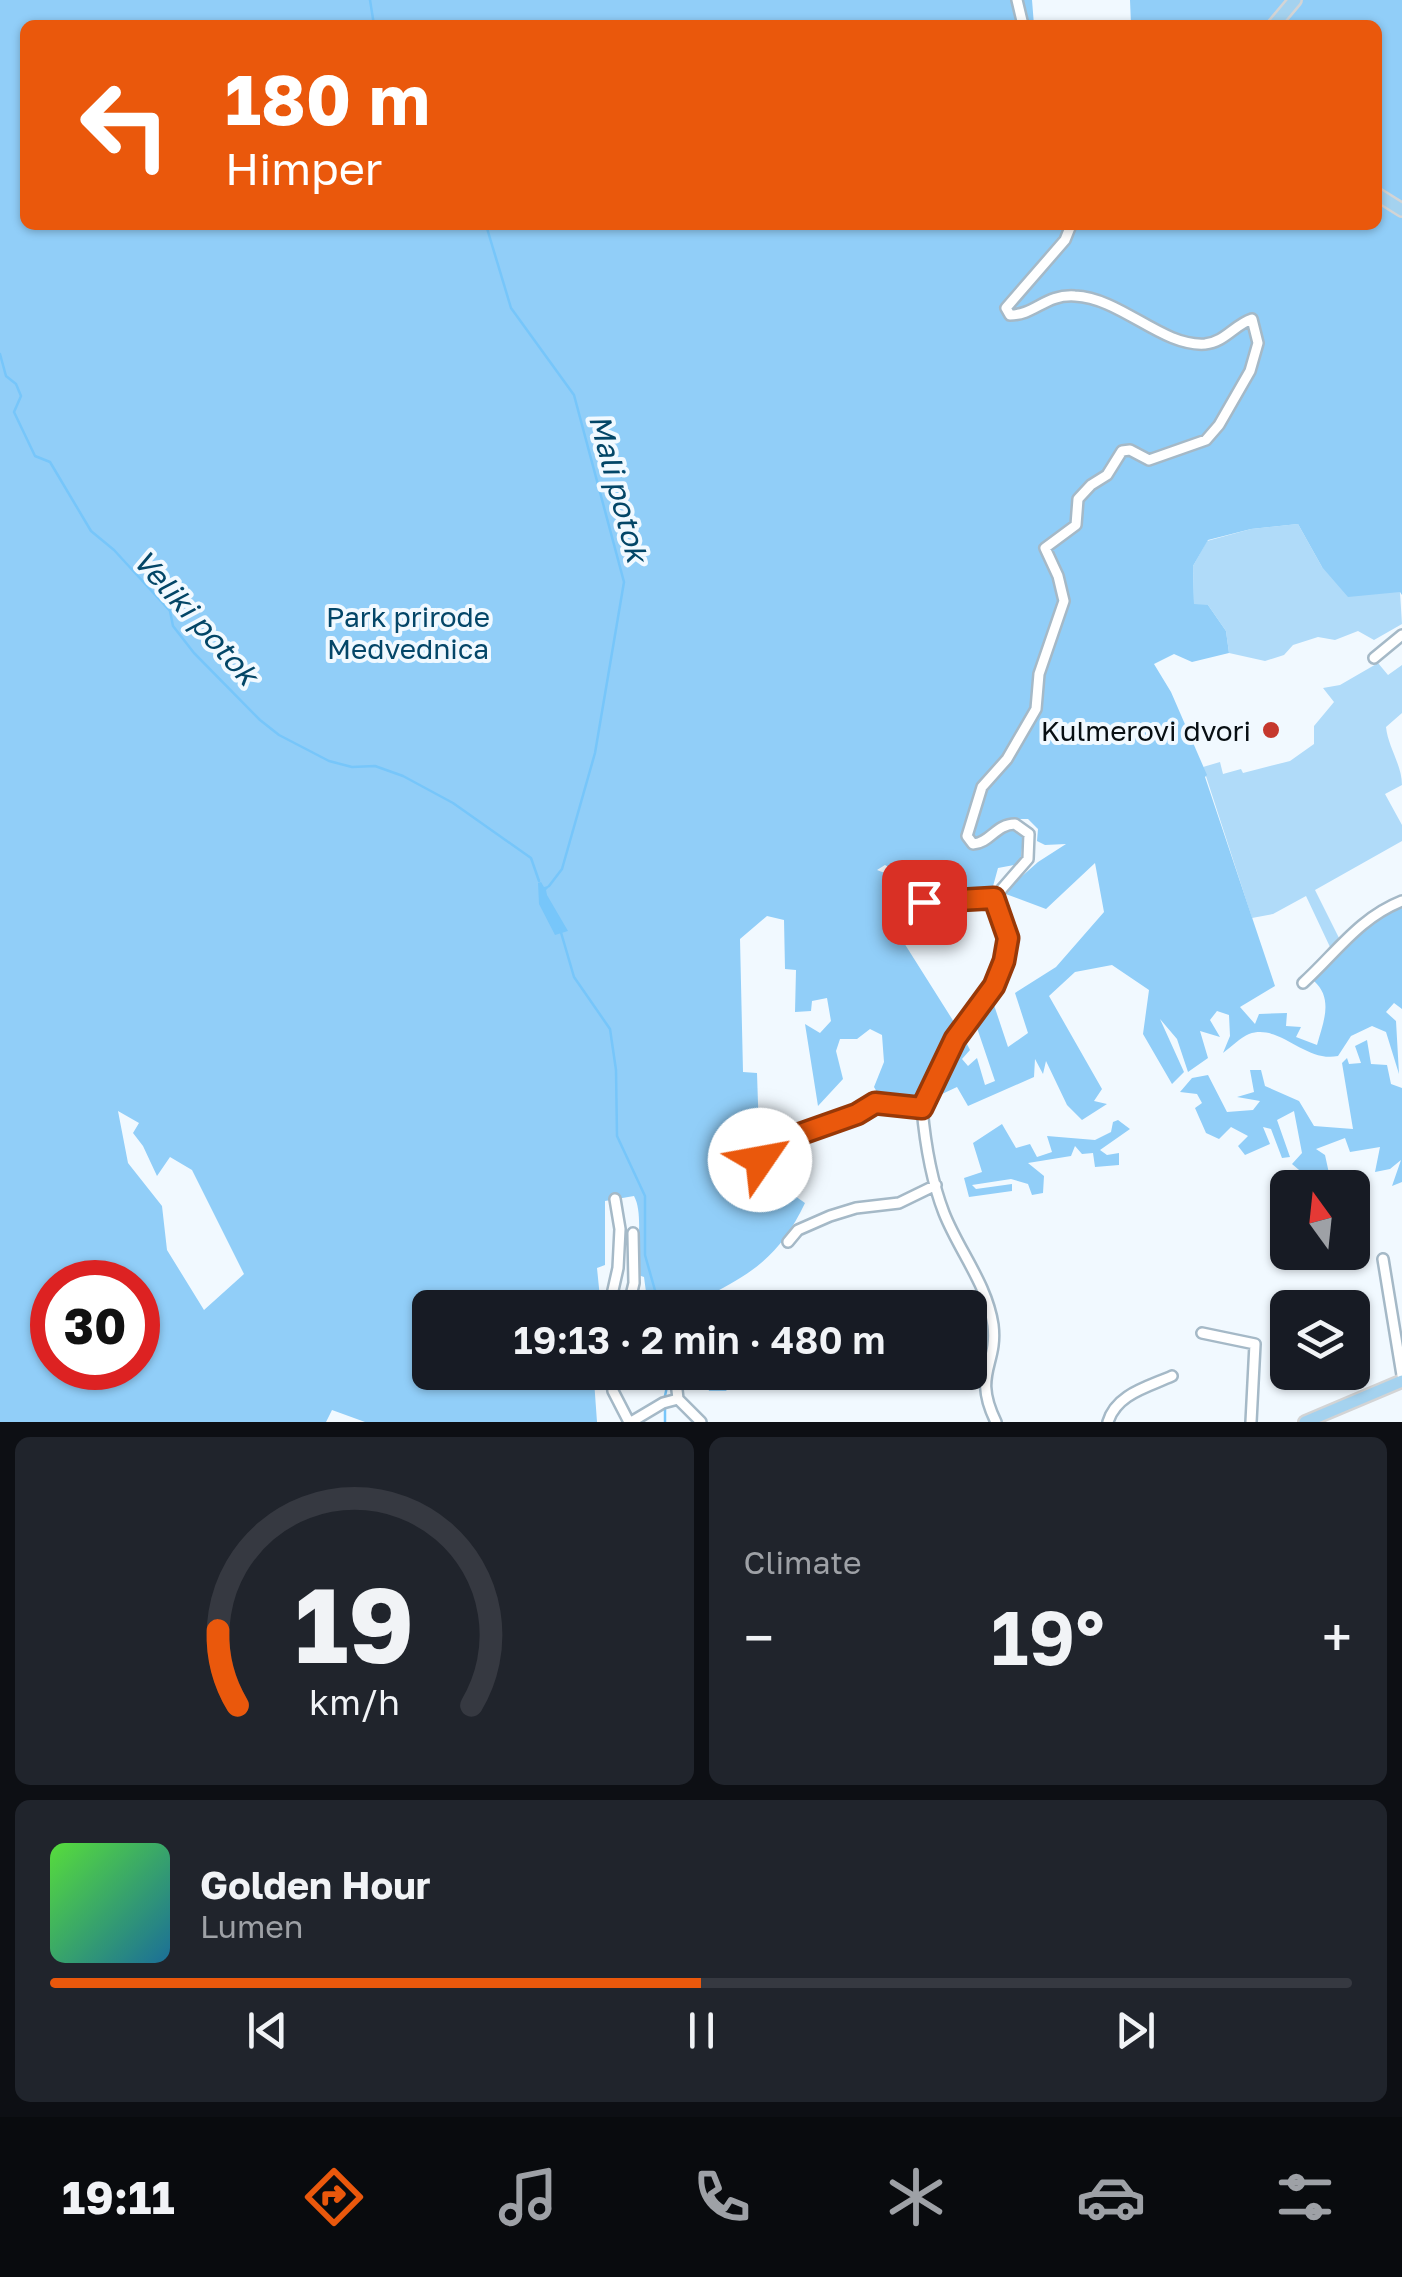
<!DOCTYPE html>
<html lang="en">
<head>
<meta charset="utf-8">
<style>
  :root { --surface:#171b24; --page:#20242c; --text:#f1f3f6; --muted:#9ea1a6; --line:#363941; --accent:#ea580c }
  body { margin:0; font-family:"Golos Text",sans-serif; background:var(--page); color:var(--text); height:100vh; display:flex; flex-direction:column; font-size:38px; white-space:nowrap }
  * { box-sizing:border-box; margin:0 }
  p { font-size:32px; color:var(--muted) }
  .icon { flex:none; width:55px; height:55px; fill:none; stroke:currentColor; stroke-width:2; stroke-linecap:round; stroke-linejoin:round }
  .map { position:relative; height:1422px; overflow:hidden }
  .drawer { display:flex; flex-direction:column; gap:15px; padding:15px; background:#0d0f14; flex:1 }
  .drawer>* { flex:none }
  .top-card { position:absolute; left:20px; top:20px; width:1362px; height:210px; border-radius:15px; box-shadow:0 2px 8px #0004; background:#ea580c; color:#fff; overflow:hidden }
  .needle { width:65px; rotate:345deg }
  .tools { position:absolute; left:1270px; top:1170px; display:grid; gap:20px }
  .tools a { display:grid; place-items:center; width:100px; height:100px; border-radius:15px; background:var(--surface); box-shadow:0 2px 8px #0004; font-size:50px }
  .speed { position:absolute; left:30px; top:1260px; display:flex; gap:20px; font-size:50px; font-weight:700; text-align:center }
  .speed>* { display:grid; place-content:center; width:130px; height:130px; border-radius:50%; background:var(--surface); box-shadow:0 2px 8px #0004; line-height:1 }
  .speed .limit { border:15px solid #d22; background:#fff; color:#111 }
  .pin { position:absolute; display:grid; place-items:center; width:85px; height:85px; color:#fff; margin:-42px; border-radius:20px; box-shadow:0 5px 15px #0006 }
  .me { position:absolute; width:110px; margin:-55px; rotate:57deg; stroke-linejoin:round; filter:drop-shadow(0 0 8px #0008) }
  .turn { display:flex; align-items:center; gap:35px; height:210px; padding:0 40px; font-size:45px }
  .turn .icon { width:130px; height:130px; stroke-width:2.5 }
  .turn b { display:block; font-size:70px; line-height:85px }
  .big { font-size:75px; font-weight:600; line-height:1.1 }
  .drawer .card { flex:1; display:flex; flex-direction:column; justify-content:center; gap:15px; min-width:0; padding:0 35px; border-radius:15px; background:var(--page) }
  .drawer .dial { align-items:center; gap:0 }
  .dial svg { height:260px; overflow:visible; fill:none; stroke:var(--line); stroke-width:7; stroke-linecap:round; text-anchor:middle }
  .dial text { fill:var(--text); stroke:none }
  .song { display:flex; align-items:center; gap:30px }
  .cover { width:120px; height:120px; border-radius:15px; background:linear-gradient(135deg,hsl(110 70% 55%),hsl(200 70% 35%)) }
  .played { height:10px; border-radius:5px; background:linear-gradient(90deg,var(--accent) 50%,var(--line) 50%) }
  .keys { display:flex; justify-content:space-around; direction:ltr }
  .heat { display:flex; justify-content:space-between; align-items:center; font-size:55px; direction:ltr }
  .drawer .tiles { flex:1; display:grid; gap:15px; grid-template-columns:1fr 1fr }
  .card:last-child { grid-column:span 2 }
  .trip { position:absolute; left:412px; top:1290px; width:575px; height:100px; border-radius:15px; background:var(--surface); box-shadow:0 2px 8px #0004; font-weight:600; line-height:100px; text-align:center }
  .dock { display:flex; height:160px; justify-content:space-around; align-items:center; background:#090b0e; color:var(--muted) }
  .dock .icon { width:70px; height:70px }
  .dock .active { color:var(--accent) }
  .dock b { font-size:45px; color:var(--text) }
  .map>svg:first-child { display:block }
  .green { fill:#b0dbf9 }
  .forest { fill:#91cef8; fill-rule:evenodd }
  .water { fill:#77c6fa }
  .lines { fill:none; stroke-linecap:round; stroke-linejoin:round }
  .stream { stroke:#77c6fa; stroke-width:2.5 }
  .minor-casing { stroke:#a5b9c7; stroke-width:14 }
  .major-casing { stroke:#d3d4d5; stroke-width:16 }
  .minor { stroke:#fff; stroke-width:9 }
  .major { stroke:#a4d2ef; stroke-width:11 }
  .route-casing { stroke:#983908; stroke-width:25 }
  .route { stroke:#ea580c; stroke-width:18 }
  .poi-dot { fill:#c5382d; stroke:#f1f9ff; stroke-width:4 }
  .labels { text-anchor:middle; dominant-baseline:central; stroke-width:8; stroke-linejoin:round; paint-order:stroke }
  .park-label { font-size:28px; fill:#044668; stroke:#f1f9ff }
  .poi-label { font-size:28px; fill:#080f13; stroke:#f1f9ff; text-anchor:end }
  .water-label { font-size:30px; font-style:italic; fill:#034667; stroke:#f1f9ff }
</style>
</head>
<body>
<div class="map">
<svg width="1402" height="1422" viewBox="0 0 1402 1422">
  <rect width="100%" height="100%" fill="#f1f9ff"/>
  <!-- green -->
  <path class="green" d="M1298 524 1322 567 1400 592 1402 624 1374 640 1358 631 1335 640 1318 637 1293 645 1284 655 1265 661 1229 653 1226 631 1208 605H1194L1193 566 1207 541 1251 529Z
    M1378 663 1388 675 1402 665V713L1386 727C1388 747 1402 765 1402 785L1385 794 1402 825V841L1315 890 1339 938 1330 947 1306 896 1273 914 1252 918 1203 767 1220 762 1223 774 1241 769 1243 773 1290 761 1314 744V726L1334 702 1323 688 1340 685Z"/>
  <!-- forest -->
  <path class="forest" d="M0 0H1032L1034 25H25V225H1378V25H1131L1130 0H1402V595L1400 592 1348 597 1322 567 1298 524 1251 529 1208 540 1193 566 1194 604 1208 605 1226 631 1229 653 1192 662 1174 654 1154 664 1171 692 1207 775 1205 777 1275 986 1240 1007 1255 1024 1259 1014 1287 1013 1286 1026 1301 1027 1296 1037 1317 1045C1323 1023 1334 999 1314 981 1338 956 1366 917 1402 908V1009L1394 1003 1386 1012 1396 1021 1399 1074 1386 1032 1372 1026 1351 1036 1338 1056C1305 1063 1280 1023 1249 1034 1241 1037 1231 1047 1223 1053L1230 1036 1229 1015 1217 1011 1210 1020 1220 1037 1200 1031 1208 1058 1188 1072 1177 1039 1160 1019 1184 1072 1172 1084 1143 1034 1149 990 1112 965 1075 972 1049 996 1102 1089 1094 1101 1107 1104 1082 1120 1067 1105 1046 1061 1043 1074 1035 1059 1034 1077 968 1106 957 1087 927 1101 962 1034 970 1050 962 1059 968 1066 977 1058 985 1085 995 1081 975 1022 992 999 1008 1047 1028 1033 1015 993 1056 967 1104 912 1095 863 1046 909 1003 893 1038 862 1066 844 1045 845 1037 841 1038 829 1028 819H1006L1011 826 1024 832 1020 864 998 868 992 890 973 897 919 901 918 892 924 878 908 890 898 882 899 873 885 865 877 870 890 875 891 882 883 886 886 893 893 897 909 894 906 901 910 921 894 927 959 1030 921 1099H881L874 1087 884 1062 882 1035 870 1029 857 1039H840L836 1051 843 1079 818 1106 805 1024 820 1033 831 1021 827 998 812 1001 811 1011 795 1012 796 970 785 969 784 920 767 916 740 939 743 1072 757 1073 759 1134 764 1148 754 1168 745 1160 740 1169 764 1194 769 1180 781 1174 797 1179 788 1191 805 1203C781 1254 753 1274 703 1298L722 1307H648L644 1277 638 1275C636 1252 644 1214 634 1196L605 1201V1265L597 1268 600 1298 607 1300V1307L430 1308V1372L604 1373 594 1380 597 1422H365L332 1410 326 1422H0ZM118 1111 139 1123 133 1133 143 1146 157 1176 170 1157 192 1170 244 1274 204 1310 167 1250 162 1206 128 1163ZM52 1282H138V1368H52Z
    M1367 1040 1371 1064 1387 1065 1391 1084 1402 1088V1182L1392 1186 1401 1160 1390 1169 1375 1172 1380 1147 1350 1152 1345 1138 1316 1149 1325 1155 1332 1187H1319L1292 1164 1302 1153 1294 1111 1277 1120 1290 1157 1282 1158 1271 1129 1263 1127 1270 1144 1245 1155 1238 1146 1248 1136 1231 1127 1219 1139 1206 1133 1195 1108 1202 1103 1197 1094 1180 1092 1192 1078 1208 1075 1227 1112 1253 1110 1260 1101 1237 1097 1254 1092 1250 1070H1261L1265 1086 1299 1101 1314 1126 1353 1129 1342 1063 1347 1058 1349 1064 1361 1063 1355 1046Z
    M1118 1120 1130 1129 1100 1150 1107 1155 1119 1153V1165L1095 1167 1093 1153 1082 1154 1075 1146 1071 1156 1028 1163 1044 1176 1043 1193 1032 1195 1028 1184 1011 1179 972 1185 976 1189 1012 1184V1191L969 1197 964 1178 982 1172 973 1143 1002 1124 1016 1148 1030 1144 1037 1157 1052 1152 1047 1136 1095 1140 1111 1132 1113 1122Z
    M704 1373V1372L741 1373 726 1391H709Z"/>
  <!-- water -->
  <path class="water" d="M541 882 544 887 551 885 546 890 547 895 568 931 555 935 539 904 538 883Z"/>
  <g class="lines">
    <!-- stream -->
    <path class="stream" d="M370 0 374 25
      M486 225 511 308 574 395 624 582 595 753 562 869 549 886
      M0 354 6 376 16 384 21 396 14 412 35 456 50 462 91 531 114 550 170 611 173 626 194 653 260 720 279 735 329 761 352 767 375 766 403 776 453 803 531 858 539 881
      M560 929 574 977 610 1029 616 1070 617 1136 645 1196V1255L660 1308
      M665 1396 670 1372
      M665 1422V1408"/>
    <defs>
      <path id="minor" d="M1017 0 1023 25
        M1374 658 1402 635
        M914 926 909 904 994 898
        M1303 983C1336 953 1359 918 1402 901
        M922 1108 955 1039 994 986 1004 961 1008 938 994 898 1028 859 1029 834 1015 824C996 824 990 843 973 844L967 836 982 787 1007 759 1036 709 1039 674 1064 601 1058 576 1045 548 1076 525 1078 499 1091 485 1107 475 1122 451 1130 450 1149 460 1206 440 1219 425 1250 371 1258 343 1252 319C1234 325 1225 342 1205 344 1162 347 1121 298 1075 296 1045 294 1035 315 1010 315L1006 308 1065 240 1071 225
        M922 1108C925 1142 932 1182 944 1213 959 1251 987 1284 993 1325 998 1366 972 1373 996 1422
        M740 1160 745 1171 751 1172C763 1165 760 1151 772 1144L857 1113 875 1103 922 1108
        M788 1242 798 1230 830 1216 856 1208 899 1203 936 1185
        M1383 1259 1402 1375
        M609 1308 618 1268 620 1229 615 1199
        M628 1308 634 1283 633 1233
        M1202 1333 1255 1344 1251 1422
        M611 1372 613 1391 629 1422
        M675 1372 678 1399
        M631 1422 663 1403 678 1399 701 1422
        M1108 1422C1116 1394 1148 1387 1172 1376"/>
      <path id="major" d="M1274 25 1295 0
        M1378 195 1402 210
        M1305 1422 1402 1381"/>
    </defs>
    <!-- minor casing -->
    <use href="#minor" class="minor-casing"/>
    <!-- major casing -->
    <use href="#major" class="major-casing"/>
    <!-- minor -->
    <use href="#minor" class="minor"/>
    <!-- major -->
    <use href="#major" class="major"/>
  </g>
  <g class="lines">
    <defs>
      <path id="route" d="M760 1160 764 1150 772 1144 857 1114 875 1103 922 1108 955 1039 994 986 1004 961 1008 938 994 898 924 902"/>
    </defs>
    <!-- route casing -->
    <use href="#route" class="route-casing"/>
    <!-- route -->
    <use href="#route" class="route"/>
  </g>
  <!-- markers -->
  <circle class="poi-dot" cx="1271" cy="730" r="10"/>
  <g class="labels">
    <!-- park labels -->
    <g class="park-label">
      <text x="408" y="616">Park prirode<tspan x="408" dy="32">Medvednica</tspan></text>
    </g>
    <!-- poi labels -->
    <g class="poi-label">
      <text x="1251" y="730">Kulmerovi dvori</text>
    </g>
    <!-- water labels -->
    <g class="water-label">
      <text transform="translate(619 488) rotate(75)">Mali potok</text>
      <text transform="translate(196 617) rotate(48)">Veliki potok</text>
    </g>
  </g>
</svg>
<div class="tools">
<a><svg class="needle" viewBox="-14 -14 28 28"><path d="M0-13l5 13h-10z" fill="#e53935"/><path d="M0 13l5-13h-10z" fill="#9ea1a6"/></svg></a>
<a><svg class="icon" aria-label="layers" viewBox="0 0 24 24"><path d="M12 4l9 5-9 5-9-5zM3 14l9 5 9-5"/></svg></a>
</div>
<div class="speed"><div class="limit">30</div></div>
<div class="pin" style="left:924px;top:902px;background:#d93025"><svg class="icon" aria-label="arrive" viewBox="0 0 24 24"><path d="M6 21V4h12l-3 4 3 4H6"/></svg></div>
<svg class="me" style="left:760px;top:1160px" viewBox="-20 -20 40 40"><circle r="19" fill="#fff"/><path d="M0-13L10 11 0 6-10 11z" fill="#ea580c"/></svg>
<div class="trip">19:13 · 2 min · 480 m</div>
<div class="top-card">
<div class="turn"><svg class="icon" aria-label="left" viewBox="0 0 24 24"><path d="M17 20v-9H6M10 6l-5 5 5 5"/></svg><div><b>180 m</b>Himper</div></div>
</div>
</div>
<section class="drawer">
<div class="tiles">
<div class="card dial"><svg viewBox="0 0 100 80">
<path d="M14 69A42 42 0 1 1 86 69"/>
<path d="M14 69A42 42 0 0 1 8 46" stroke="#ea580c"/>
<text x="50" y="56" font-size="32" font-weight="700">19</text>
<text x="50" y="72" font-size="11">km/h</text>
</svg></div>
<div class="card"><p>Climate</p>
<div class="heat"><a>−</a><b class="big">19°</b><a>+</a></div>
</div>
<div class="card">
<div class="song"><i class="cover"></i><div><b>Golden Hour</b><p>Lumen</p></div></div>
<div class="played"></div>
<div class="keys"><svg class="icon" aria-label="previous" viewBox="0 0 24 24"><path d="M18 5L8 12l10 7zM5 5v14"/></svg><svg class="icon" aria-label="pause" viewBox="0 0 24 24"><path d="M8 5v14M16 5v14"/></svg><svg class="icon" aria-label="next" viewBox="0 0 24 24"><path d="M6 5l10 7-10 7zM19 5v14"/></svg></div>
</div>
</div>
</section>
<nav class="dock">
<b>19:11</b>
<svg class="icon active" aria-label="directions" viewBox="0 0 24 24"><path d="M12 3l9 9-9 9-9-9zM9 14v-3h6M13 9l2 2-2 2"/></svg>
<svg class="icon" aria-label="music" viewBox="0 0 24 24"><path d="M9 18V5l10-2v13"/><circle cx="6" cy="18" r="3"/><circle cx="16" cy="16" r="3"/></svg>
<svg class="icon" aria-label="phone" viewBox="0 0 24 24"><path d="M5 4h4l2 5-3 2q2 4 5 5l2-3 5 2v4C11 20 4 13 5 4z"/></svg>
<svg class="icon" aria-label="climate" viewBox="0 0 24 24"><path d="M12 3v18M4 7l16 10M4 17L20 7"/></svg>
<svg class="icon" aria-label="car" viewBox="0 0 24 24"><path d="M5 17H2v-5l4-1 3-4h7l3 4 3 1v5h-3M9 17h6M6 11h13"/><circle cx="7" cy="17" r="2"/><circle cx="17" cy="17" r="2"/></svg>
<svg class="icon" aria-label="filters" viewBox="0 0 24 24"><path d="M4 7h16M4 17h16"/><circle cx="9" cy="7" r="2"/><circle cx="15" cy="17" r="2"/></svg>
</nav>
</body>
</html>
